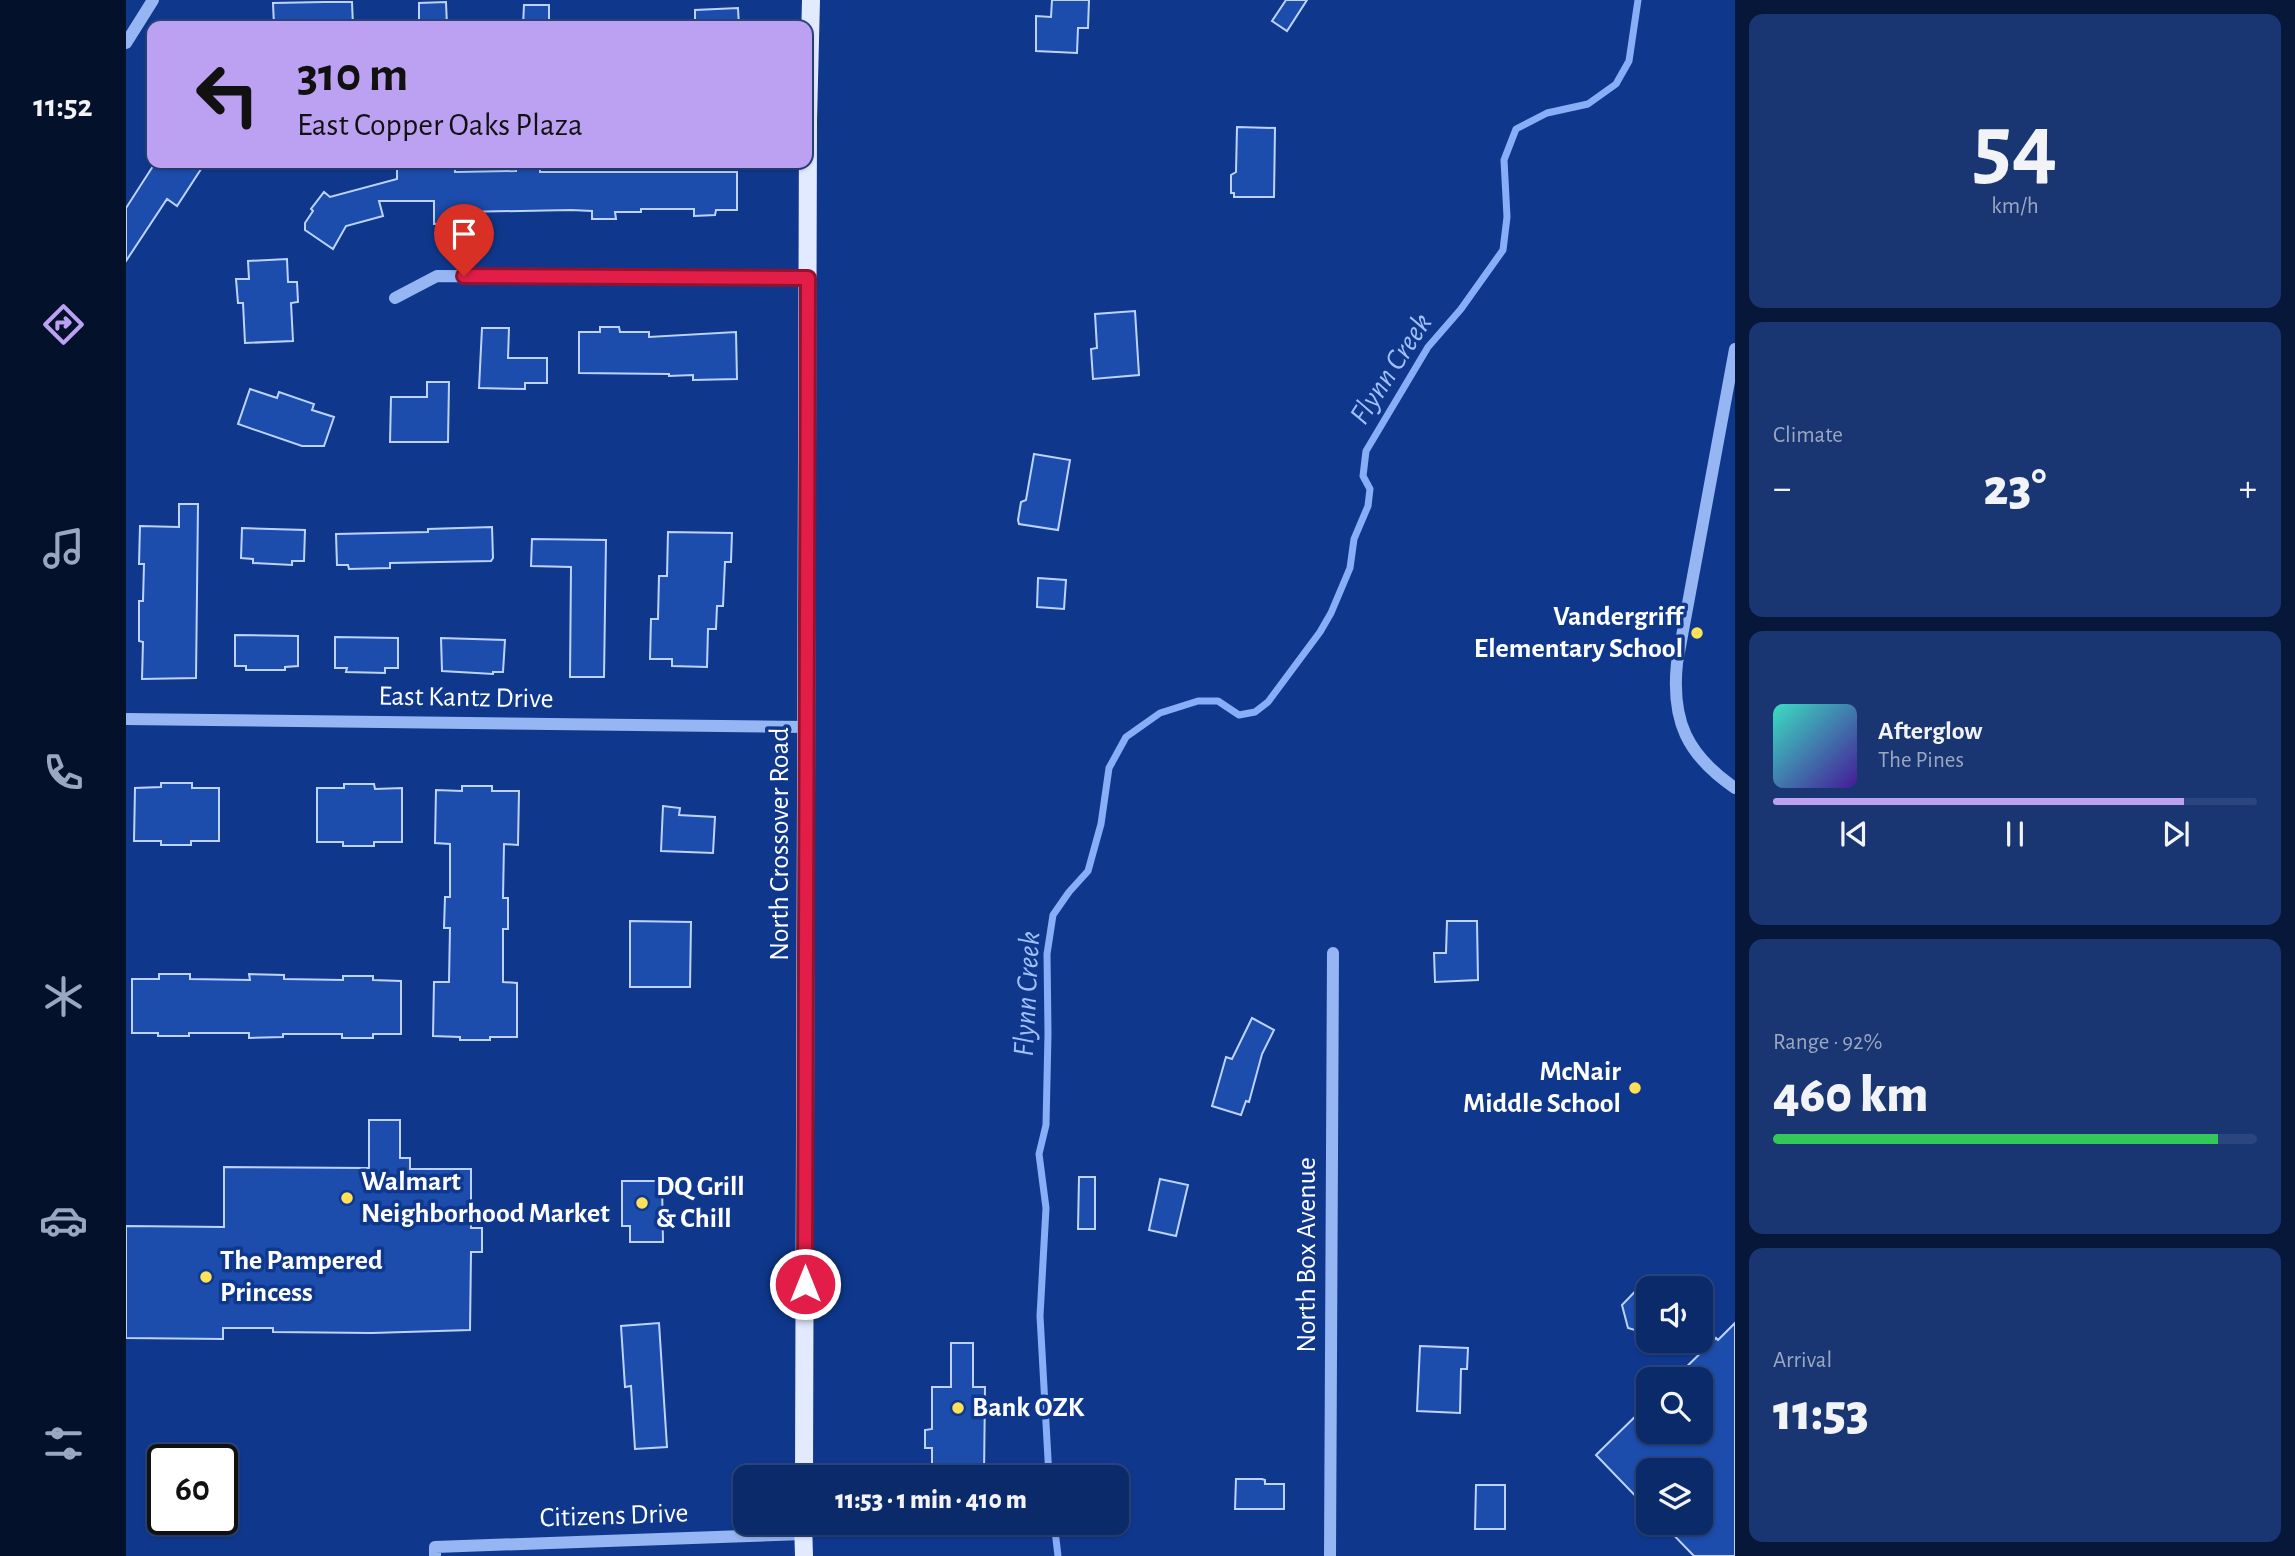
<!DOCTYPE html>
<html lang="en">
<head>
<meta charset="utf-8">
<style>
  :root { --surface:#0b2a6a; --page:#193672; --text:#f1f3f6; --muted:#9aa7c1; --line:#2b467e; --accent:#bca0f2 }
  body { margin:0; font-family:"Alegreya Sans",sans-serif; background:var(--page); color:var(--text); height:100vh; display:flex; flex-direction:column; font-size:26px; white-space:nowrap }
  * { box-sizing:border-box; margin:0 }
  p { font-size:23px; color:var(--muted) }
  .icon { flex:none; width:38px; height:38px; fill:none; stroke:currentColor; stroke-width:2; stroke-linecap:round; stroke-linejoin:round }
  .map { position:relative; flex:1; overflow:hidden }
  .panel { display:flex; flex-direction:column; gap:14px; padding:14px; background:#06173a; width:560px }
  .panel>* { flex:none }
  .hud { position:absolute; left:21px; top:21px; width:665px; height:147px; border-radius:14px; box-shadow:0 2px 5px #0004,0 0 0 2px var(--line); background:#bca0f2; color:#111; overflow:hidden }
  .buttons { position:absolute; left:1510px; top:1276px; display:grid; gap:14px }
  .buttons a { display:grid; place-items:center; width:77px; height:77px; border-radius:14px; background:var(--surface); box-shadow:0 2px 5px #0004,0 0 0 2px var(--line); font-size:35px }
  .speed { position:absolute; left:21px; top:1444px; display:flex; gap:14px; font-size:35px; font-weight:700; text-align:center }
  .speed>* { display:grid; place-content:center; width:91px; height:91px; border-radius:50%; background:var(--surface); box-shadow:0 2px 5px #0004,0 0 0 2px var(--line); line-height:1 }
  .speed .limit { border:4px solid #111; border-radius:10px; background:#fff; color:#111 }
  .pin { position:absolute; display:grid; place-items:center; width:60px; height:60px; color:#fff; margin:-72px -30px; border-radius:50% 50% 50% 0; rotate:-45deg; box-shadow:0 0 7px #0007 }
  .pin .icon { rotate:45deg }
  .me { position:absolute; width:77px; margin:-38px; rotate:0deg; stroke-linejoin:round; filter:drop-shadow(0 0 5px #0008) }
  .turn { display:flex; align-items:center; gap:24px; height:147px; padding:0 35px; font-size:32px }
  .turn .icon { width:91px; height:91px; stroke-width:2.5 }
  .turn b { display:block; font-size:49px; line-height:60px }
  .big { font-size:52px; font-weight:800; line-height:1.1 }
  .panel .widget { flex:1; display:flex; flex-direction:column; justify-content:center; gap:10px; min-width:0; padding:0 24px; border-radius:14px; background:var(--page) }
  .panel .dial { align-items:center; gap:0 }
  .dial b { font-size:91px; line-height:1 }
  .song { display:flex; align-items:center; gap:21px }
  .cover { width:84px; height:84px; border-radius:10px; background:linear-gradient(135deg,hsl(170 70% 55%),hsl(260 70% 35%)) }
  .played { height:7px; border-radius:4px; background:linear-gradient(90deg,var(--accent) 85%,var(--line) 85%) }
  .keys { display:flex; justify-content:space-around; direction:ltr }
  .heat { display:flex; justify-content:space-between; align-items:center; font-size:38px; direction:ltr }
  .charge { height:10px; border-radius:5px; background:linear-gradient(90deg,#34c759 92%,var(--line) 0) }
  .trip { position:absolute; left:607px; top:1465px; width:396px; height:70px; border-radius:14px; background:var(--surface); box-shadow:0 2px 5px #0004,0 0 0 2px var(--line); font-weight:800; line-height:70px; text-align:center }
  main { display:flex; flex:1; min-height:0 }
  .dock { display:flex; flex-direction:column; width:126px; justify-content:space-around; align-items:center; background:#04112a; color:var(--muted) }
  .dock .icon { width:49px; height:49px }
  .dock .active { color:var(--accent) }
  .dock b { font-size:32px; color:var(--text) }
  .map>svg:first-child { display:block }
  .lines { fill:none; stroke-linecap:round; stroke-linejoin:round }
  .stream { stroke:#87aef7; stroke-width:7 }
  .building { fill:#1c4dad; stroke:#bdd3fe; stroke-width:2 }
  .minor { stroke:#96b6f3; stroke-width:12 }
  .major { stroke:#e2eaff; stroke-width:18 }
  .route-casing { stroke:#92132f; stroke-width:18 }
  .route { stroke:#e11d48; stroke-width:12 }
  .poi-dot { fill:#ffe158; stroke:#0f388d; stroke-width:2.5 }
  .labels { text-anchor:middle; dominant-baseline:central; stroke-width:7; stroke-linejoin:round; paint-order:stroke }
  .poi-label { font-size:28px; font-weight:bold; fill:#fff; stroke:#0f388d; text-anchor:start }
  .street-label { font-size:28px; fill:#fff; stroke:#0f388d }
  .water-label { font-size:30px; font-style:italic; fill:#a1c0fa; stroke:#0f388d }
</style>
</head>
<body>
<main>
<nav class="dock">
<b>11:52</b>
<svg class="icon active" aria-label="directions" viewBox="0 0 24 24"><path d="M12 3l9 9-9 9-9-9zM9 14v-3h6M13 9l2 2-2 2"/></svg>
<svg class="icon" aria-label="music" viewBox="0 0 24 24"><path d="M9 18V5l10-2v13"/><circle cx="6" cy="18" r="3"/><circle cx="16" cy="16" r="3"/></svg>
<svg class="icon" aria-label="phone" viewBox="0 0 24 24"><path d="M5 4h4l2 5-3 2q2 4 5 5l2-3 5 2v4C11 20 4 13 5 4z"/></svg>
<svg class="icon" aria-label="climate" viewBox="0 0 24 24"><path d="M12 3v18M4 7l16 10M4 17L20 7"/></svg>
<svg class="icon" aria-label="car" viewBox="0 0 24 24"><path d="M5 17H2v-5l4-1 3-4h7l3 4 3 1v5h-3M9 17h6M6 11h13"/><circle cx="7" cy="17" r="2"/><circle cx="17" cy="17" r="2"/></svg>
<svg class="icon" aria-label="filters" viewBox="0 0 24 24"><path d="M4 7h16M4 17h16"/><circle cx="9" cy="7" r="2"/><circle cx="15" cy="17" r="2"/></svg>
</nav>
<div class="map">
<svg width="1609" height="1556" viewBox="0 0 1609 1556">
  <rect width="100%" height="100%" fill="#0f388d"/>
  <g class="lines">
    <!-- stream -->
    <path class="stream" d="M923 1477 914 1316 920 1208 913 1154 920 1125 922 1034 921 954 927 915 943 892 962 871 975 824 983 768 1000 737 1034 713 1072 701H1092L1113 715 1129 712 1142 702 1194 632 1205 613 1224 568 1228 539 1242 506 1244 489 1237 476 1240 451 1302 347 1335 309 1377 250 1381 217 1378 160 1390 129 1421 113 1462 104 1490 84 1503 61 1512 0
      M928 1522 932 1556"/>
  </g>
  <!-- building -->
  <path class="building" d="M926 0H963L962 28H952L951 53 910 51V16L925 17Z
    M1160 0H1181L1161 31 1146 21Z
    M198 2H226L227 26H148L147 3Z
    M320 2 321 26H293V3Z
    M398 5H423V26H397Z
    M612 8 613 26H569V10Z
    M1111 127 1149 128 1148 197H1108V193H1105V175L1110 172Z
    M29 163H79L51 206 41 199 0 261V208Z
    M390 163H414V172H611V210H590L589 215 568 216V209H515V212H489L490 219H466V211L445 210 334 212V224H308V201H253L257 216 220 226 207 249 179 230V223L187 211 185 209 198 192 204 197 271 179V165L329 166V172L390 171Z
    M161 259 162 282H171L172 302 165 303 167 341 119 343 117 303H112L110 279H123L122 261Z
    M1009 311 1013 375 967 379 965 349 971 348 969 314Z
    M474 327H493L494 332H523V337L610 332 611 379 567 380V375L543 376V374L453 373V332H474Z
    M356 328H383L382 358H421V383H399V389L353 388Z
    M301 382H323L322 442H264L265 397H301Z
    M124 389 151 398 153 392 188 404 186 410 208 417 198 446H176L112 424Z
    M908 454 944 460 932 530 893 524 892 520 895 502 900 500Z
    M53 504H72L70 678 16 679 17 642 13 641V601H17L18 564H13L14 526 53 527Z
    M366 527 367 558 365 561 264 563V568L223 569 222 565H211L210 534 302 532V529Z
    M116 528 179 530 178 561H166V565L127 563V559L115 558Z
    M542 532 606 533 605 562H599L597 606H591L590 629H582L581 667 546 666V659H524L525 619H532L533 576H541Z
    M406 539 480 540 478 677H444L445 567 405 566Z
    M912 578 940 580 938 609 911 607Z
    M109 635 172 636V666L159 667V670H120V666H109Z
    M209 637 272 638V668H259V673L220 672 221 668H209Z
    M315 638 379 640 377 672H367V674L316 671Z
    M35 783H66V788H93V841H65V845H35V841H8L9 788 35 787Z
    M218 784H248L249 789 276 788V842H248V846H217V842H191V788H218Z
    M336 786H366V791H393L392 845 378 844 377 898H382V929H377V982L391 983V1037H364V1040H334V1037L307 1036 308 982H323L324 928H318L319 897H324V844L309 843 310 790 336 791Z
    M537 806 554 808 553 815 589 817 587 853 535 851Z
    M504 921 565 922 564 987H504Z
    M1321 921H1351L1352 980 1309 982 1308 953H1320Z
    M33 974H64V979L124 980 123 974 158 975V979L217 980V976H247V980L275 981V1034H247V1038H216V1034H157V1037L123 1038V1033H63V1036H32V1033H6V979H33Z
    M1126 1018 1148 1030 1136 1054 1123 1102 1120 1101 1115 1115 1086 1106 1100 1057 1106 1059Z
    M243 1120H274V1158H284V1169H345V1228H356V1252H345L344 1330 246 1333 147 1332V1328H97V1339L0 1338V1226L98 1227V1167L243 1168Z
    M953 1177H969V1229H952Z
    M1034 1179 1062 1185 1050 1236 1023 1230Z
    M496 1181H536L537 1242H504V1226H496Z
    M1522 1278V1334L1502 1328 1496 1305Z
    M533 1323 541 1447 509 1449 505 1386 499 1387 495 1326Z
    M1609 1323V1556H1568L1535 1522H1575V1470H1522V1509L1470 1455 1522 1404V1432H1575V1379H1548L1590 1338 1592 1340Z
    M825 1343H847V1387H859L858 1477H806V1448H799V1430L806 1429V1387H825Z
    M1294 1346 1342 1348 1341 1369H1335L1334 1413 1291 1411Z
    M1110 1479H1136L1139 1480V1484H1158V1509H1109Z
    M1350 1485H1379V1529H1349Z"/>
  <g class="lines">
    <!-- minor -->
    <path class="minor" d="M0 43 27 0
      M269 298 311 276 682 278
      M1609 349 1551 663C1545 721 1561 755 1609 788
      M0 719 680 727
      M309 1556V1547L677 1534
      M1204 1556 1207 953"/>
    <!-- major -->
    <path class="major" d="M678 1477 682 120 685 0
      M677 1522 678 1556"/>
  </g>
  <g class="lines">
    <defs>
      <path id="route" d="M338 276 682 278 679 1284"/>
    </defs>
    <!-- route casing -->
    <use href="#route" class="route-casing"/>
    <!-- route -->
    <use href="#route" class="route"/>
  </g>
  <!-- markers -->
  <g class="poi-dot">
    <circle cx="1571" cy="633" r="7"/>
    <circle cx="1509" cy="1088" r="7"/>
    <circle cx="221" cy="1198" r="7"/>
    <circle cx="516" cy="1203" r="7"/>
    <circle cx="80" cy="1277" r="7"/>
    <circle cx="832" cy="1408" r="7"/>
  </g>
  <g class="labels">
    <!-- poi labels -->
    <g class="poi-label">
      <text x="1557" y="617" text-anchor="end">Vandergriff<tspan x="1557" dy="32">Elementary School</tspan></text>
      <text x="1495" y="1072" text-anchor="end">McNair<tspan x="1495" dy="32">Middle School</tspan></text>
      <text x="235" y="1182">Walmart<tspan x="235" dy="32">Neighborhood Market</tspan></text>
      <text x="530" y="1187">DQ Grill<tspan x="530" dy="32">&amp; Chill</tspan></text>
      <text x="94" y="1261">The Pampered<tspan x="94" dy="32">Princess</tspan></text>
      <text x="846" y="1408">Bank OZK</text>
    </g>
    <!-- street labels -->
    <g class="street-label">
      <text transform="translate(340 698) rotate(1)">East Kantz Drive</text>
      <text transform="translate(654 844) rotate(-90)">North Crossover Road</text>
      <text transform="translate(1181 1255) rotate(-90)">North Box Avenue</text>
      <text transform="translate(488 1516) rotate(-2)">Citizens Drive</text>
    </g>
    <!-- water labels -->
    <g class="water-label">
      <text transform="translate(1265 369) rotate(-57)">Flynn Creek</text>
      <text transform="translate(901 994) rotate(-87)">Flynn Creek</text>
    </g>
  </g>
</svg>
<div class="buttons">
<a><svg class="icon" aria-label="sound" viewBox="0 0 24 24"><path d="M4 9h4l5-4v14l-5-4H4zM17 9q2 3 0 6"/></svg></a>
<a><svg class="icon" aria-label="search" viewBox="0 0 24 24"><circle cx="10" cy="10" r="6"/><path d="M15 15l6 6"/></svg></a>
<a><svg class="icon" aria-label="layers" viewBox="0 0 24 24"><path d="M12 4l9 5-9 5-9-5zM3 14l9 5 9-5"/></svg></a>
</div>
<div class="speed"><div class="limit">60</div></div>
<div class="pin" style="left:338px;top:276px;background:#d93025"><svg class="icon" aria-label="arrive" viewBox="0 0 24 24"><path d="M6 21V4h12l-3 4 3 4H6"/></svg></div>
<svg class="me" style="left:679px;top:1284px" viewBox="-20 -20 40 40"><circle r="17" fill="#e11d48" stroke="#fff" stroke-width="3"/><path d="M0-11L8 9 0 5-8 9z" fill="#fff"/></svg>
<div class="trip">11:53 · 1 min · 410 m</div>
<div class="hud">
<div class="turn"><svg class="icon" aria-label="left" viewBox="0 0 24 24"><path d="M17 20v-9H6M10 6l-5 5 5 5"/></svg><div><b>310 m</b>East Copper Oaks Plaza</div></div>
</div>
</div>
<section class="panel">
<div class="widget dial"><b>54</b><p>km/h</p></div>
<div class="widget"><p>Climate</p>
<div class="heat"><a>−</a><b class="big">23°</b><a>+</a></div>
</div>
<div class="widget">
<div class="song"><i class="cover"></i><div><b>Afterglow</b><p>The Pines</p></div></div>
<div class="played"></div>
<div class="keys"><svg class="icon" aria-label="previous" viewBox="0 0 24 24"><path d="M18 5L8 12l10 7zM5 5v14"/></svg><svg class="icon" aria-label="pause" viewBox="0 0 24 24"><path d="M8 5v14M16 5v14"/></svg><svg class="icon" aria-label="next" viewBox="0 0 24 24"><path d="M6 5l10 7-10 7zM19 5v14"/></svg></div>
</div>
<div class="widget"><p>Range · 92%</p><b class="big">460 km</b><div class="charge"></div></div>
<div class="widget"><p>Arrival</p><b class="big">11:53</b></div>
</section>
</main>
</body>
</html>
